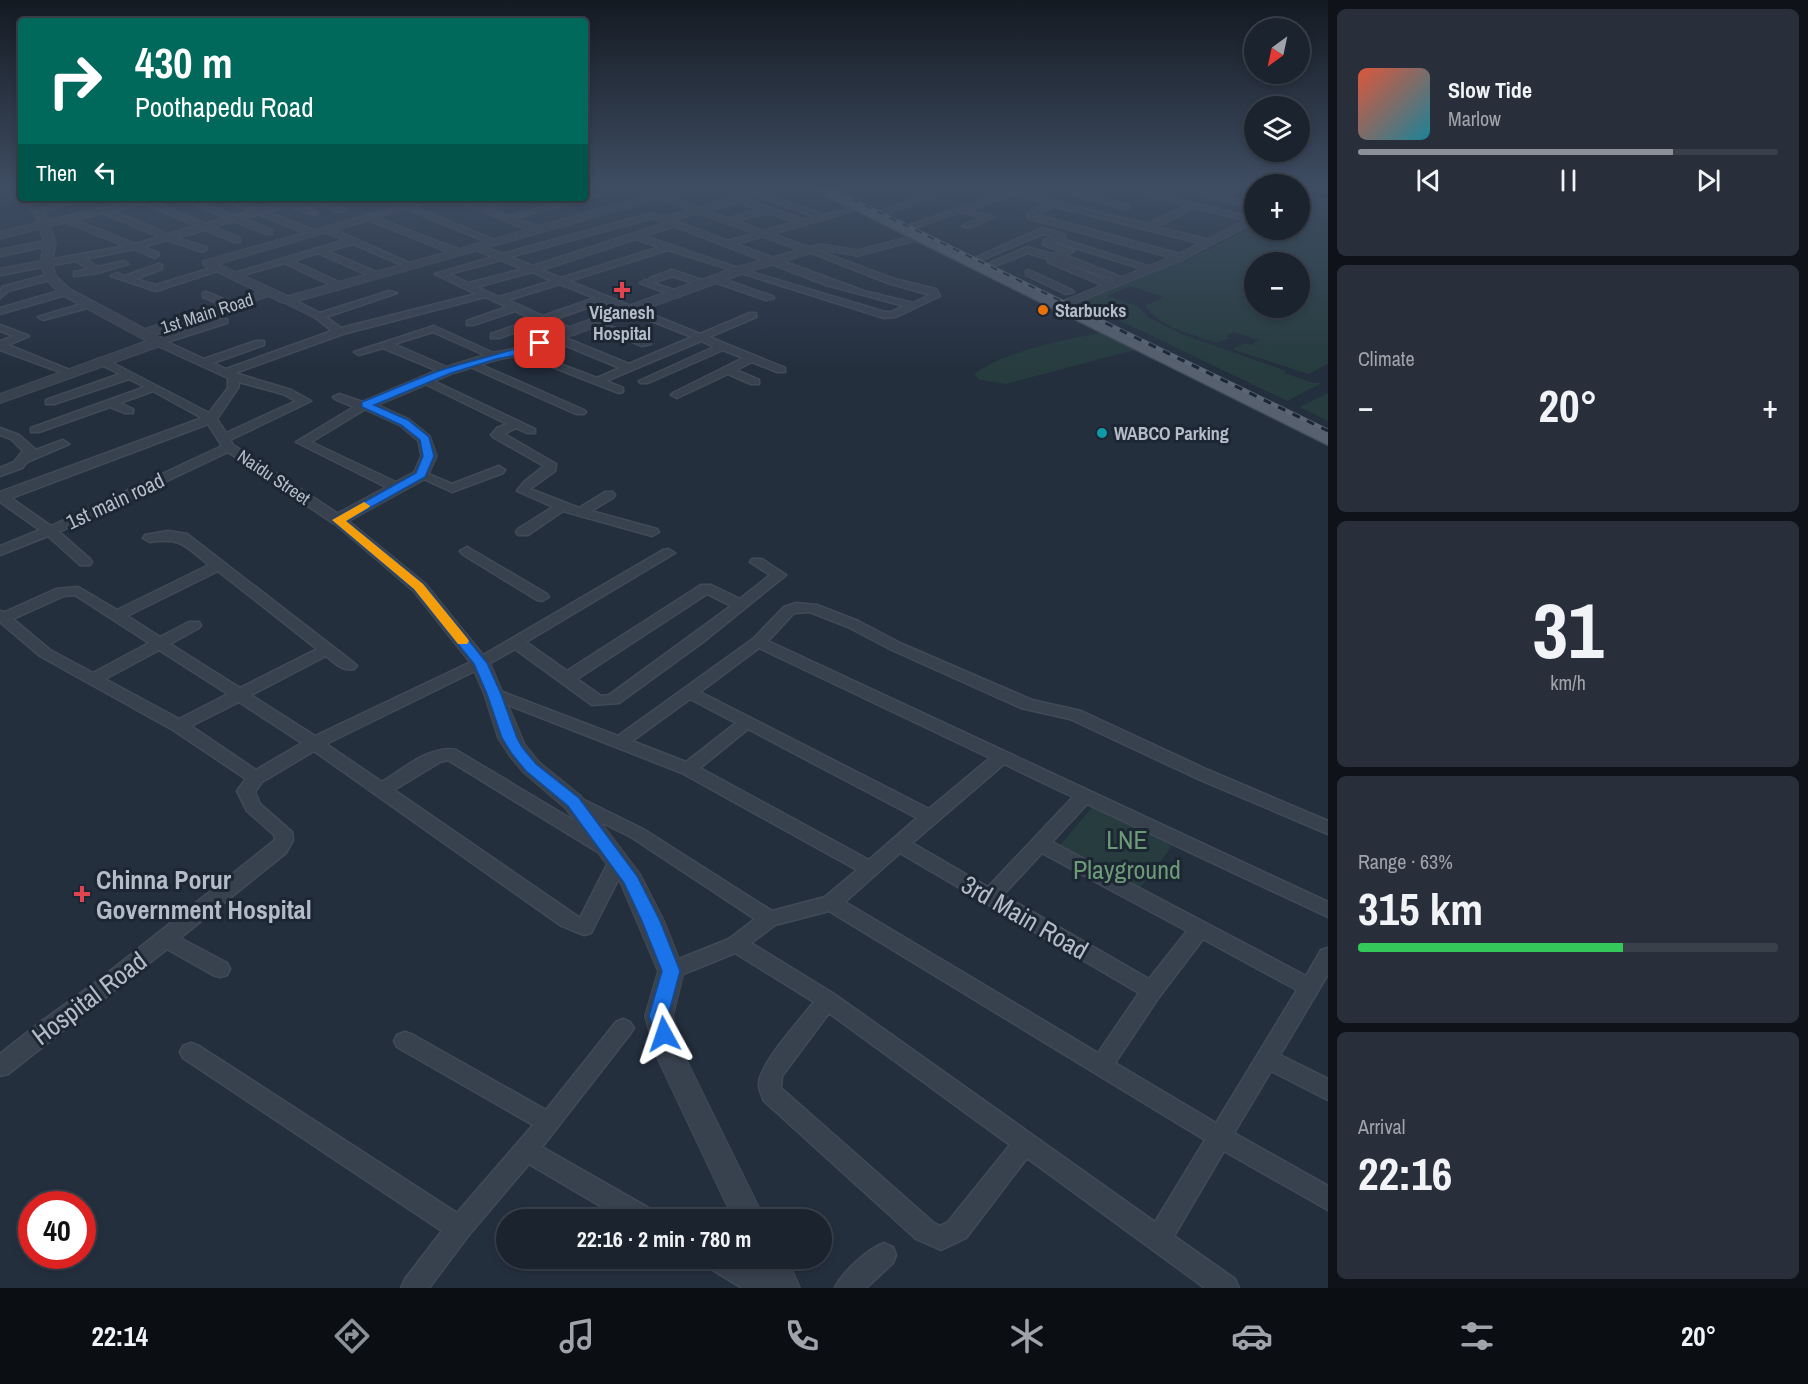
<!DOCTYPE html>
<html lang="en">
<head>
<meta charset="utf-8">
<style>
  :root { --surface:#1b232e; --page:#282f3a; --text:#f1f3f6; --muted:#a0a4aa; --line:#39404a; --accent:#8c9099 }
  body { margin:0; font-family:"Archivo Narrow",sans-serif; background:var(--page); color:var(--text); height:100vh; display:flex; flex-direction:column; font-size:22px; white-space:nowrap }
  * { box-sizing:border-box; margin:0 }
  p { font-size:20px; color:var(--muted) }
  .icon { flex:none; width:33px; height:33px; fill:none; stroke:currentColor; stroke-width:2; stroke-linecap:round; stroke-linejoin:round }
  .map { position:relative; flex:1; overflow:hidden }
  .side { display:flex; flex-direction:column; gap:9px; padding:9px; background:#0f1319; width:480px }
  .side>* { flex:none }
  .hud { position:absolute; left:18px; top:18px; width:570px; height:183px; border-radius:6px; box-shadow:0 3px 9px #0003,0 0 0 2px var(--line); background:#00695c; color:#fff; overflow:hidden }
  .needle { width:39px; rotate:213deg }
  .tools { position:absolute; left:1244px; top:18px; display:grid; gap:12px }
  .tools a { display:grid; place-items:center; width:66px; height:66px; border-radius:50%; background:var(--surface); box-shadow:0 3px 9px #0003,0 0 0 2px var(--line); font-size:30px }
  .speed { position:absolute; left:18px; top:1191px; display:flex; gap:12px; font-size:30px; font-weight:700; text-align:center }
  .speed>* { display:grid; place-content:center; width:78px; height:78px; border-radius:50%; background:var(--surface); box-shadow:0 3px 9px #0003,0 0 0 2px var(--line); line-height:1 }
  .speed .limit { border:9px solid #d22; background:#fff; color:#111 }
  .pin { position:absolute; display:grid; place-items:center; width:51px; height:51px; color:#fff; margin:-26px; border-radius:12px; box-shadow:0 3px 9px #0006 }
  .me { position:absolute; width:66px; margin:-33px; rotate:355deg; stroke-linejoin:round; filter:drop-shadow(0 0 4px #0008) }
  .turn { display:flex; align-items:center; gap:21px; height:126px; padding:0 18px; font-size:27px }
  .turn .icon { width:78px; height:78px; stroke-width:2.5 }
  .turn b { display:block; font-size:42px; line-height:51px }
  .then { display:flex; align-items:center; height:57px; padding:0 18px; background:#0003; gap:12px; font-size:22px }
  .big { font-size:45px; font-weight:700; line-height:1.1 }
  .side .widget { flex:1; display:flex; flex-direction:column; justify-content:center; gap:9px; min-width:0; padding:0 21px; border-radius:9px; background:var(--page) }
  .side .dial { align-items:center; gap:0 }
  .dial b { font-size:78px; line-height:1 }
  .song { display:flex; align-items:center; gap:18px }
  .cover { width:72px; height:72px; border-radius:9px; background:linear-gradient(135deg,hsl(10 70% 55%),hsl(190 70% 35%)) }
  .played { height:6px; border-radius:3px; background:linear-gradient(90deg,var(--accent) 75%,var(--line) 75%) }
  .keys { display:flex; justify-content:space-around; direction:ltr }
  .heat { display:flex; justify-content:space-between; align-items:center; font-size:33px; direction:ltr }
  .charge { height:9px; border-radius:4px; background:linear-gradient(90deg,#34c759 63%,var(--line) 0) }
  .trip { position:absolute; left:496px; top:1209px; width:336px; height:60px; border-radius:30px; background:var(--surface); box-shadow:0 3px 9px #0003,0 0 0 2px var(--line); font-weight:700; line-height:60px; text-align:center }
  .tabs { display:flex; height:96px; justify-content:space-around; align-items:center; background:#0b0e12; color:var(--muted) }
  .tabs .icon { width:42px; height:42px }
  .tabs .active { color:var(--accent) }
  .tabs b { font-size:27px; color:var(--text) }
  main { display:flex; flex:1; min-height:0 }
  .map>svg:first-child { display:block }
  .green { fill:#263c3f; fill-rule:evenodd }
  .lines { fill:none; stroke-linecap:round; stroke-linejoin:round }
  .stream { stroke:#17263c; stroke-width:2 }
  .minor-casing { stroke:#414a57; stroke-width:3 }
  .tertiary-casing { stroke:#414a57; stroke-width:2 }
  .primary-casing { stroke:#414a57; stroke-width:3 }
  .minor { fill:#38414e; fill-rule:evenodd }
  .tertiary { fill:#38414e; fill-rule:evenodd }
  .primary { fill:#56606e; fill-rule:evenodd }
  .rail-far1-casing { stroke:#5a6575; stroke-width:4 }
  .rail-casing { stroke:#5a6575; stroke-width:4.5 }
  .rail-far1 { stroke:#1d2633; stroke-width:2; stroke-dasharray:7; stroke-linecap:butt }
  .rail { stroke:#1d2633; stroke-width:3; stroke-dasharray:8; stroke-linecap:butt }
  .route { fill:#1a73e8; stroke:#114b97; stroke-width:1.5 }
  .slow { fill:#f59e0b }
  .health-dot { fill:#e0444e; stroke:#1d2633; stroke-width:2 }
  .food-dot { fill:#e8710a; stroke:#1d2633; stroke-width:2 }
  .culture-dot { fill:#0f9aa8; stroke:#1d2633; stroke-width:2 }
  .labels { text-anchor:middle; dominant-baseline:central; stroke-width:6; stroke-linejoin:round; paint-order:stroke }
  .far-poi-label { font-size:18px; font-weight:bold; fill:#b4bcc9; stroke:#1d2633; text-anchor:start }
  .far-street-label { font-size:18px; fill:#b4bcc9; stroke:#1d2633 }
  .street-label { font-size:21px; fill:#b4bcc9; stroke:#1d2633 }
  .near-park-label { font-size:26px; fill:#6b9a76; stroke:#1d2633 }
  .near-poi-label { font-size:26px; font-weight:bold; fill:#b4bcc9; stroke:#1d2633; text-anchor:start }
  .near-street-label { font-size:26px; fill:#b4bcc9; stroke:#1d2633 }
</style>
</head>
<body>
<main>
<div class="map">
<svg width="1328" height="1288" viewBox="0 0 1328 1288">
  <rect width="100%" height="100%" fill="#242f3e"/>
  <!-- green -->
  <path class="green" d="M1311 195 1328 198V364L1308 374 1232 349 1245 343 1251 345 1258 340 1234 332 1225 336 1230 338 1217 343C1193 335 1160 327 1145 306L1164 297 1130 286 1108 296 1137 306 1149 318 1182 334 1286 371 1284 373 1314 383H1322L1287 401 1079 301 1199 254 1254 227V230H1299V202ZM1254 262H1299V308H1254Z
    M1109 331 1142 348 1006 384 980 380 974 374C1006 350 1069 339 1109 331Z
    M1328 393V421L1300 407Z
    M1092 807 1172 846 1138 891 1057 849Z"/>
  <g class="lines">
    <!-- stream -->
    <path class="stream" d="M1299 190 1328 196"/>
    <defs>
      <path id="minor" d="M614 187 618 189 617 191 508 220 504 218 572 198H585V195Z
        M686 187H698L659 198 655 196Z
        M729 187H740L825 215 859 206 863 208 736 244 864 291 913 303 930 295 888 283 804 250 811 248 894 279 936 289 940 296 896 317 884 318 668 250 569 281 700 334 750 313H756V317L709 337 785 368V372H777L752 362 736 370 759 380V384H751L728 374 677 398 671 395 673 393 743 358 723 350 648 383H640L639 381 714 347 701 341 606 381 623 388V392L619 393 514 352 523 350 597 378 620 368 550 339V335H558L629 364 692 337 604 302 552 320 575 330V334L571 335 542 323 499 338H491V334L534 319 515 311 473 325H467V321L507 307 485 297 343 334 235 373 291 390 311 401 230 440 233 445 343 517 345 520 343 523H333L228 452 59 532 90 559 92 562 90 565H80L48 536 0 555V546L40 530 0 502V492L202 418 153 391 120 403 133 409V413H125L110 407 39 432H31V428L145 387 129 379 54 404H46V400L120 374 97 363V359H105L209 413 228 388V378L154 344V340L221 319H227V323L167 342 204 359 256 341H264V345L213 363 226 369 332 331 316 318 284 302V298H290L320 313 389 291 397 293 326 317 341 328 476 294 435 274 493 257 474 249V245H480L502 254 652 213 664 217 739 197 805 220 816 217ZM739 202 760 210 725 219V223L768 213 796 222 728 241 672 220ZM652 218 666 223 533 266 510 257ZM674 226 826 285 904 306 891 312H885L741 269 644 236ZM635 239 660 247 561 278 541 270ZM501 260 523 269 469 283 449 274ZM532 272 552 281 499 297 477 287ZM560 284 595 298 543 316 508 300ZM239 382 283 394 296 401 226 433 217 419 238 388ZM208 424 222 446 51 526 11 498Z
        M950 187H961L876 217 869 215Z
        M1021 187H1054L1129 205V209H1126C1095 202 1049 183 1019 193L1147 224 1186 206 1113 187H1126L1254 218V222L1194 208 1156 227 1210 240V244L1207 245 1054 206 1038 215 1183 255 1184 257 1180 260 1028 218V214L1046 204 1011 195 968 210 994 217 969 228 962 226 981 217 960 212 917 227 910 225Z
        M1170 187H1183L1254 204V208Z
        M1243 187H1254V190L1244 189Z
        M79 198H93L37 212 33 210Z
        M146 198H160L152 201 206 224 227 218 179 198H190L235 216 251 211 220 198H231L259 209 299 198H319L346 210 339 212 308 200 297 204 316 211V215L288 206 267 212 316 231 317 233 313 236 258 214 243 219 272 230V234H266L234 221 213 227 240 238V242H234L205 230 176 238 206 247 207 249 203 252 167 240 143 247 158 253 159 255 155 258 134 249 85 259 98 267 124 261 128 264 97 273 74 276V272L89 269 75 261 0 275V269L125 246 66 222 0 238V232ZM143 203 197 226 168 234 112 211ZM103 213 160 237 135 244 75 220Z
        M381 198H392L499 242 492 244Z
        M505 198H518L479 209 475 207Z
        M369 215 460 250 461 252 454 254 366 219 365 217Z
        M326 226 414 265 407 267 353 244 327 251 378 273V277H372L318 253 293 261 341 283V287H335L284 263 233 278 228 275 345 240 323 231 322 229Z
        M1042 228 1064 234 1065 236 1062 239 1157 269 1149 271 1056 242 1054 243 1074 251 1065 255 1128 280 1120 282 1061 261 1115 285 1107 287 1048 262V259L1028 253 997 265 990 263 1027 247 1052 254 1061 251 1043 245V241L1053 236 1043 234 984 259 977 257Z
        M50 240 54 243 53 245 0 256V250Z
        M159 264 162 265V269L135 279 156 285 218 266 223 269 156 291 111 276 116 273 125 276Z
        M672 270 705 281 707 283 702 286 672 276 653 283 680 292V296L677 297 640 283 645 280 649 281 650 278Z
        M1029 270 1072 290 1074 292 1066 294 1026 275V271Z
        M50 274 53 275V279L8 291 0 298 2 287Z
        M714 276 772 296 774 298 766 300 711 281 709 279Z
        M66 289 69 290V294L0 314V308Z
        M206 292 233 303 235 305 227 307 203 297V293Z
        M88 302 93 305 91 307 43 320 38 317Z
        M595 320 650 342 651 344 642 346 592 325 590 323Z
        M0 325 29 336 8 345 77 373 72 376 68 375 0 350V341L14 336 0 331Z
        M434 326 500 356 491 358 433 332 394 344 451 369V373H443L383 348 359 355 354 352Z
        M470 360 584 410 586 412 584 414H576L466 365 465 363Z
        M425 377 535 429V433H527L516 428 504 434 556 464 555 471 530 489 579 508 605 492H613L615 495 613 498 591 511 657 529 659 532 652 536 563 511 528 535H518L516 532 518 529 553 507 517 491 524 482 544 466 493 437 491 435 497 428 507 424 421 382V378Z
        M339 394 372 405 311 442 402 485 404 488 402 491H394L296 442 354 407 335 399 333 397Z
        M0 428 19 435 36 450 63 440 69 444 27 462 22 468 0 476V468L14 462 23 451 11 439 0 435Z
        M499 466 505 470 503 473 452 492 415 475 421 471 452 484Z
        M168 531 187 534 354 663 357 666 354 669C343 672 335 663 326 656L251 695 315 736 475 660 663 550 668 549 675 553 526 642 567 671 701 585H711L740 599 770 575 750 562 752 559H762L786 575 703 642 619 703 592 705 515 649 485 666 326 744 382 782C401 770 432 744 456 750L608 841 611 846 608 851 602 852 596 851 448 760 440 762 394 790 580 918 611 857 618 855 625 857 627 862 591 933 584 935 560 925 314 751 262 782 255 792 260 804 292 832 293 840 286 853 180 938 227 963 230 969 227 975 220 977 213 975 167 949 8 1074 0 1076V1054L42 1021 99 980 275 840 274 835 247 811 237 791 246 779 173 730 40 656 0 622V611L5 612 56 589 78 587 117 610 209 565C185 546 182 537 150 542L143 538 145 535ZM218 571 317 649 240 688 170 644 199 628 201 625 199 622H189L160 637 127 616ZM707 594 731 606 609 695 601 696 577 679ZM75 595 149 643 93 673 50 650 13 619 64 596ZM159 650 228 694 179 719 105 679ZM239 702 302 743 256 770 191 726Z
        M467 547 547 594 549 597 542 601 537 600 462 554 460 551Z
        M796 603 817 605 858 621 902 644 1032 700 1081 711 1208 770 1328 821V834L1196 778 1070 719 1021 708 892 650 848 627 810 612 794 613 768 641 1328 902V917L1087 804 1052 842 1306 976 1321 950 1328 948V974L1280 1055 1328 1079V1100L1271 1071 1234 1133 1328 1186V1210L1224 1151 1174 1236 1235 1279 1239 1288H1205L1027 1158 966 1238 941 1250 916 1239 764 1101C762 1095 758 1089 759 1083 761 1062 799 1021 814 1002L735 953 671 979 664 977 661 971 664 965 729 939 755 919 631 837 570 807 567 803 570 799H582L643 829 772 911 825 897 857 870 682 773 488 697 486 694 488 691H500L618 736 753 639 784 607ZM759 648 990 758 929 809 700 692ZM690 699 736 723 686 762 632 741ZM748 729 917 818 869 860 700 768ZM1004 764 1073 797 988 887 912 843ZM900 853 1139 993 1098 1053 845 902ZM1042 853 1187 931 1149 979 1003 895ZM829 911 1205 1140 1155 1222 834 994 751 943 775 925ZM1203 939 1297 990 1216 1123 1115 1063 1159 997ZM829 1013 1010 1145 948 1222 940 1226 934 1223 781 1088 782 1076Z
        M623 1019 630 1022 634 1028 630 1034 542 1147 656 1212 659 1220H624L529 1164 468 1236 429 1288H401L405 1279 442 1231 183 1058 180 1052 183 1046 191 1043 199 1046 457 1213 533 1125 397 1047 394 1041 397 1035 405 1032 413 1035 546 1110 616 1022Z
        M884 1243 893 1247 896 1255 893 1263 866 1288H835C843 1271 867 1250 884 1243Z
        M703 1258H739L775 1279 779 1288H742L706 1266Z"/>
      <path id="tertiary" d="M0 187H5L44 210 56 243 52 262 56 276 70 289 145 329 259 292 203 265V261L428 198H444L218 264 288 296 527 230 449 198H463L538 226 659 193 810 247 821 244 858 250 919 234 923 235V239L858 256 821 250 742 274 559 340 524 355 497 360 452 374 378 405 409 419 430 436 437 456 427 478 349 521 425 583 490 663 525 745 539 762 581 796 640 874 664 921 684 971 673 1016 683 1053 765 1220H734L655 1053 645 1016 658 971 621 884 565 808 523 772 509 755 498 738 484 694 471 664 413 591 330 520 332 516 414 472 421 456 418 441 399 425 361 408 359 405 361 402 442 368 490 353 516 348 549 334 734 268 798 250 659 199 291 303H283L269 296 155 335 165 342 163 345 0 403V394L147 341 62 295 46 280 40 262 44 243 34 212 0 192Z
        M1307 187H1319L1299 198V191Z
        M1254 216V223L1184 259 1063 308H1055L1053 305 1176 255Z
        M754 1258H787L800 1288H767Z"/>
      <path id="primary" d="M809 187H824L1328 432V445Z"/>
    </defs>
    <!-- minor casing -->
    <use href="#minor" class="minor-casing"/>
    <!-- tertiary casing -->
    <use href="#tertiary" class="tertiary-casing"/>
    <!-- primary casing -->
    <use href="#primary" class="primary-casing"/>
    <!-- minor -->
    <use href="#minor" class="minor"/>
    <!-- tertiary -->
    <use href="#tertiary" class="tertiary"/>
    <!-- primary -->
    <use href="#primary" class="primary"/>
    <defs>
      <path id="rail-far1" d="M827 187 1094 317"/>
      <path id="rail" d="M1091 316 1328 431"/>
    </defs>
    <!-- rail-far1 casing -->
    <use href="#rail-far1" class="rail-far1-casing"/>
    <!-- rail casing -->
    <use href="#rail" class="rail-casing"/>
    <!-- rail-far1 -->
    <use href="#rail-far1" class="rail-far1"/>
    <!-- rail -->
    <use href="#rail" class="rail"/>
  </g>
  <!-- sky -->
  <linearGradient id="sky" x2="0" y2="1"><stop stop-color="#141a22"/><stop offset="0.51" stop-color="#3f4d63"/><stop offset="1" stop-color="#3f4d63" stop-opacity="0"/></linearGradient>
  <rect width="1328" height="367" fill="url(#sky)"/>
  <!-- route -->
  <path class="route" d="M537 341 544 343 522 354 496 359 451 373 374 405 408 420 429 437 434 456 425 477 346 521 423 584 487 663 501 694 517 738 522 747 536 764 579 798 637 876 660 921 680 971 668 1016 674 1034 671 1040 664 1042 657 1040 649 1016 662 971 642 921 624 883 568 806 526 771 512 754 502 738 487 694 474 664 414 589 332 520 416 473 423 456 420 440 401 425 362 407V402C391 391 419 377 448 368 477 359 509 353 537 341Z"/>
  <!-- slow -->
  <path class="slow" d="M364 502 370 506 368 508 346 521 423 584 467 638 469 641 467 644H458L414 589 332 520Z"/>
  <!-- markers -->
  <g class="health-dot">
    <path d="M619 281h6v6h6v6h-6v6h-6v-6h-6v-6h6z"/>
    <path d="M79 885h6v6h6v6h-6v6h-6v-6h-6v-6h6z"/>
  </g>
  <circle class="food-dot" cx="1043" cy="310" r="6"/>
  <circle class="culture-dot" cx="1102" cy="433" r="6"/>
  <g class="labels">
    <!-- far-poi labels -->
    <g class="far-poi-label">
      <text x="1055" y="310">Starbucks</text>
      <text x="622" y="312" text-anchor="middle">Viganesh<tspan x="622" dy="21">Hospital</tspan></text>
      <text x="1114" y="433">WABCO Parking</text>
    </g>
    <!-- far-street labels -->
    <g class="far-street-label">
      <text transform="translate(207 313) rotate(-18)">1st Main Road</text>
      <text transform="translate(274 477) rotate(34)">Naidu Street</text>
    </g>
    <!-- street labels -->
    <g class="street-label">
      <text transform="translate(115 501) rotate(-25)">1st main road</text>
    </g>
    <!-- near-park labels -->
    <g class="near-park-label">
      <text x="1127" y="839">LNE<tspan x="1127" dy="30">Playground</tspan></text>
    </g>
    <!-- near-poi labels -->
    <g class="near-poi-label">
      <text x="96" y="879">Chinna Porur<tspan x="96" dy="30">Government Hospital</tspan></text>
    </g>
    <!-- near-street labels -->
    <g class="near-street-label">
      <text transform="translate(1025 917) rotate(30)">3rd Main Road</text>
      <text transform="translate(89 998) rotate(-37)">Hospital Road</text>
    </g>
  </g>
</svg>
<div class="tools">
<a><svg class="needle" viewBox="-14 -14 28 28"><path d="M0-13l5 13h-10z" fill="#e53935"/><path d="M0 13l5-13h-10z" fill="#a0a4aa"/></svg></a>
<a><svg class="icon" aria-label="layers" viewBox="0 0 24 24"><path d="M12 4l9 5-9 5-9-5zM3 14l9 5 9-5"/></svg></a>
<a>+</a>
<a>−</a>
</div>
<div class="speed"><div class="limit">40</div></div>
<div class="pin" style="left:540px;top:343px;background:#d93025"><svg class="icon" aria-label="arrive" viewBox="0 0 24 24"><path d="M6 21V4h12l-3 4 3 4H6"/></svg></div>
<svg class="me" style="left:664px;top:1034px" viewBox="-20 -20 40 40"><path d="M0-17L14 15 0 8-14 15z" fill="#1a73e8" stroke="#fff" stroke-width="4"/></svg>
<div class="trip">22:16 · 2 min · 780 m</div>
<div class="hud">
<div class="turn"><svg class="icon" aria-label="right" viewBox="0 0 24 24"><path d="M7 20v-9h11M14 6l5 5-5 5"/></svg><div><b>430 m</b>Poothapedu Road</div></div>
<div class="then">Then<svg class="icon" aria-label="left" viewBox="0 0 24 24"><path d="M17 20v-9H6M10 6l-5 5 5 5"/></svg></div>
</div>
</div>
<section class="side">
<div class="widget">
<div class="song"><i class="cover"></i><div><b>Slow Tide</b><p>Marlow</p></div></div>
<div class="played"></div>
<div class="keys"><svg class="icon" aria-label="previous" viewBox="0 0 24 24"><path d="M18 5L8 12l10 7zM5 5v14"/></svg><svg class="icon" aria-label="pause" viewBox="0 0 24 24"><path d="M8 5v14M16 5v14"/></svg><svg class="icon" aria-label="next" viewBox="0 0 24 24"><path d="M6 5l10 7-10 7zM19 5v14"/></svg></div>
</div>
<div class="widget"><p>Climate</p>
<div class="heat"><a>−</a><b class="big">20°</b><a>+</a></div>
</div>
<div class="widget dial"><b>31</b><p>km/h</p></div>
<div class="widget"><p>Range · 63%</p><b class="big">315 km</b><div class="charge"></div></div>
<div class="widget"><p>Arrival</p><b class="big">22:16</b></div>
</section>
</main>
<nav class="tabs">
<b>22:14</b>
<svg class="icon active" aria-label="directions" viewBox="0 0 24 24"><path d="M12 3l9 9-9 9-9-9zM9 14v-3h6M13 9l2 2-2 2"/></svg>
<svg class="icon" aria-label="music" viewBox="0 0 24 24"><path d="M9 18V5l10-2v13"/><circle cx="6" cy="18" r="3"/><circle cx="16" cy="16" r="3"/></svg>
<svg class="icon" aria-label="phone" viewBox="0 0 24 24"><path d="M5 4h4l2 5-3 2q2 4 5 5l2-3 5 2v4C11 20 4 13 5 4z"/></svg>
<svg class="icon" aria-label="climate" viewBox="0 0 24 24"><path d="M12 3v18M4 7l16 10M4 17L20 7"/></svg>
<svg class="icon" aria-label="car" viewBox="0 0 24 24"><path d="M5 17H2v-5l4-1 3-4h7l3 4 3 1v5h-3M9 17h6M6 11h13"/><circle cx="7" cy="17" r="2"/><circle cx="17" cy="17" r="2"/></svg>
<svg class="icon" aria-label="filters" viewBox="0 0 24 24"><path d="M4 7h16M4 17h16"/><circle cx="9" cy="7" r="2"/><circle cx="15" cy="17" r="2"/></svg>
<b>20°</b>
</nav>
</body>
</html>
